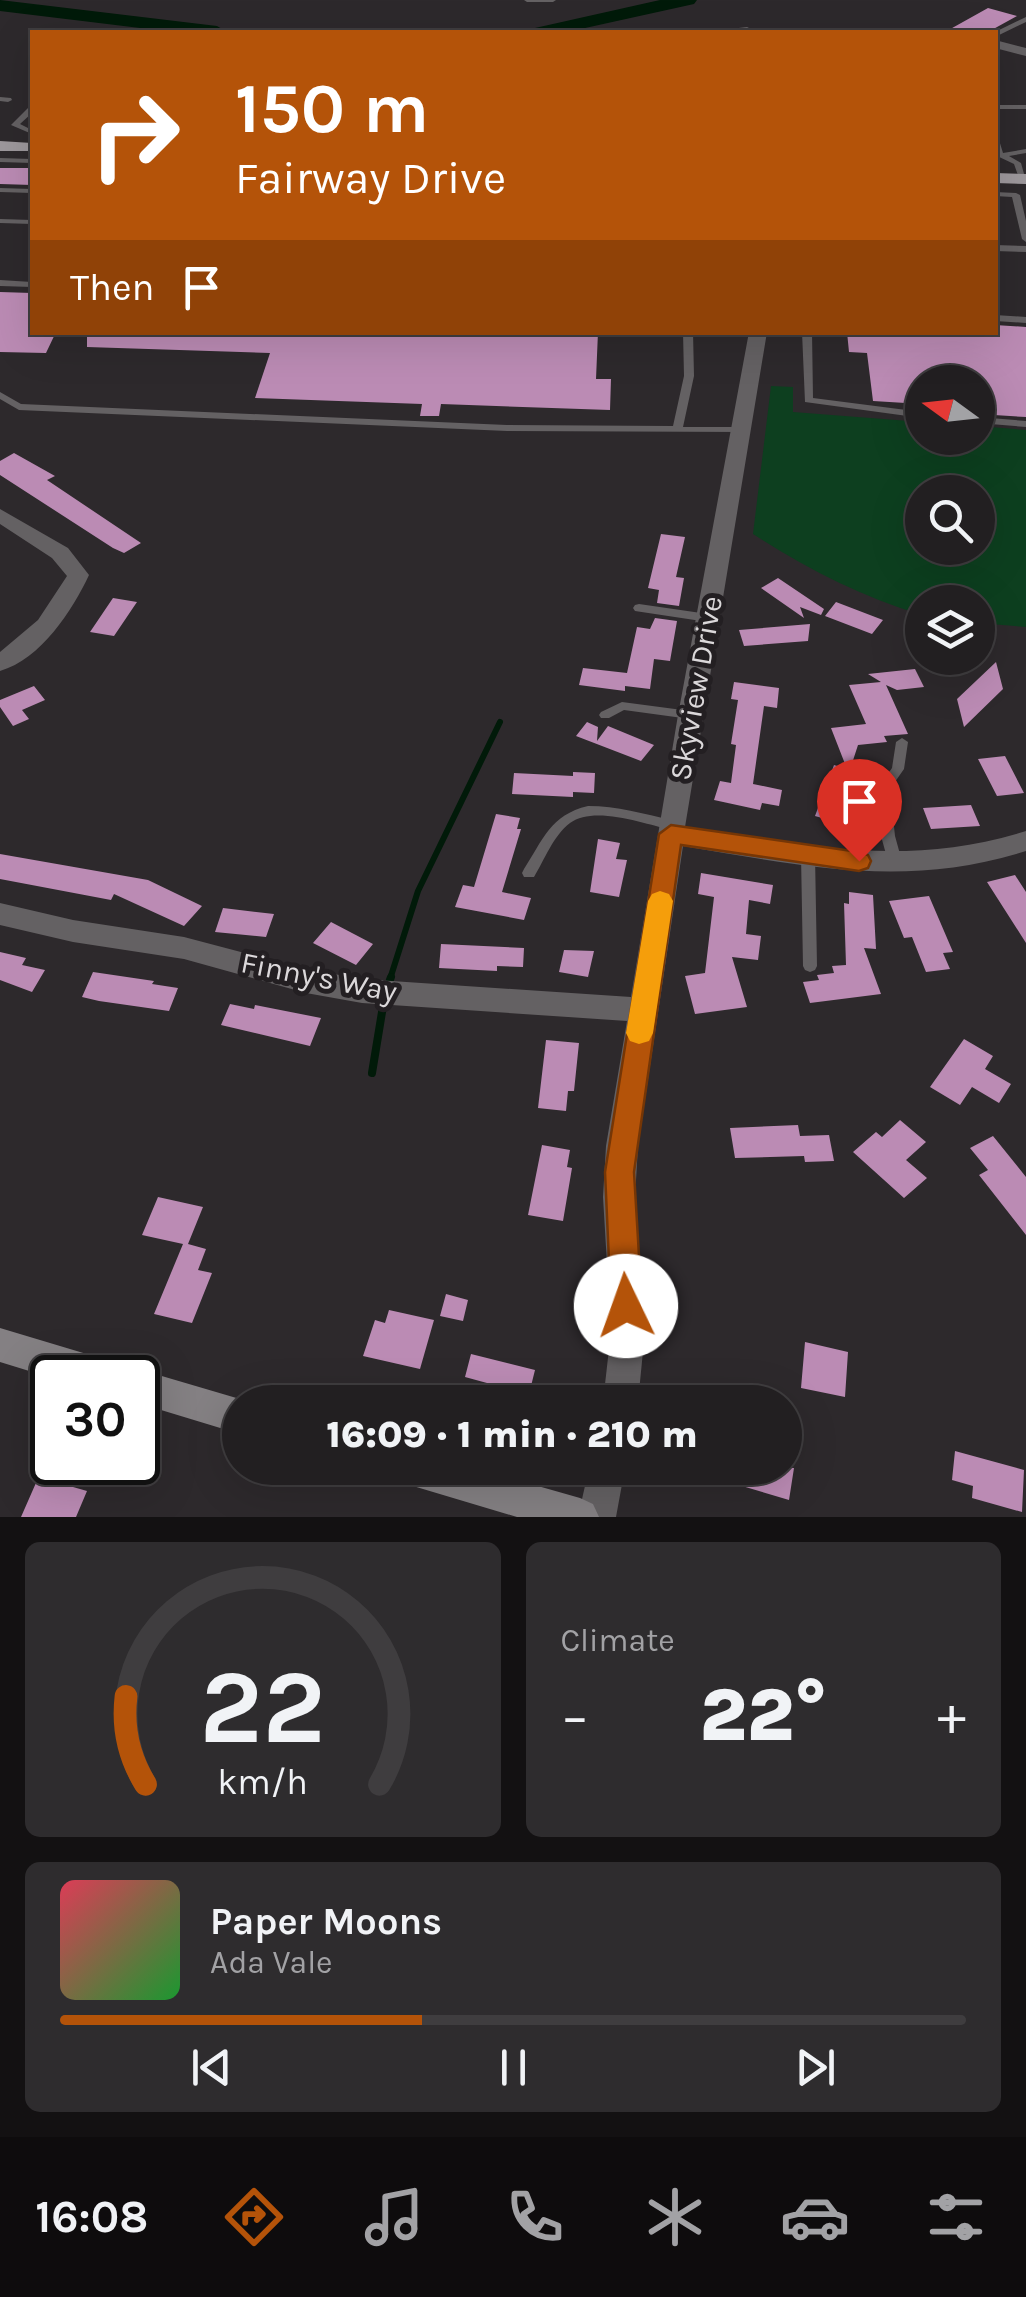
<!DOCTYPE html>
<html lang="en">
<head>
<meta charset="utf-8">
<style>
  :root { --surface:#221f21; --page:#2e2c2e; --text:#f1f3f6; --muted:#a2a2a5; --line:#3f3d3f; --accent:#b45309 }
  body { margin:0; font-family:Karla,sans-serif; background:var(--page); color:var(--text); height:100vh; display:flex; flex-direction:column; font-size:38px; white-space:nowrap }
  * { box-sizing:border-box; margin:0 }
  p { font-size:32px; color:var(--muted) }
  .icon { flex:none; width:55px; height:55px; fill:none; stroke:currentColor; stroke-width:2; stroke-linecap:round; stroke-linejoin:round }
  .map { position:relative; height:1517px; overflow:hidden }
  .panel { display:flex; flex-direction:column; gap:25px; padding:25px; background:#131112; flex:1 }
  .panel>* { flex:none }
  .banner { position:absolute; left:30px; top:30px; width:968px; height:305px; border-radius:0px; box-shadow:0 10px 40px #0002,0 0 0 2px var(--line); background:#b45309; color:#fff; overflow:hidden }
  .needle { width:65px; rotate:285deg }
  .fabs { position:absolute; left:905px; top:365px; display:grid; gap:20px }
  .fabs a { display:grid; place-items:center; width:90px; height:90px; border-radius:50%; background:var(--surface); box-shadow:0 10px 40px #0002,0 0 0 2px var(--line); font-size:50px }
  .speed { position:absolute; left:30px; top:1355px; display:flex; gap:20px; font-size:50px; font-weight:700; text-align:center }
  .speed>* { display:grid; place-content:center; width:130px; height:130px; border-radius:50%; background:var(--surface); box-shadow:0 10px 40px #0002,0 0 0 2px var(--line); line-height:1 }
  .speed .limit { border:5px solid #111; border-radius:15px; background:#fff; color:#111 }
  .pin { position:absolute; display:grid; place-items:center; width:85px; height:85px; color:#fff; margin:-102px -42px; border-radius:50% 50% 50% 0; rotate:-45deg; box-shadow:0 0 10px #0007 }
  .pin .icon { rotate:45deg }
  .me { position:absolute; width:110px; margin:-55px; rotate:357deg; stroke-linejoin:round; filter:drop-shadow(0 0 8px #0008) }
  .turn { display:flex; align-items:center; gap:35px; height:210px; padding:0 40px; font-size:45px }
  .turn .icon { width:130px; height:130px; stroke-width:2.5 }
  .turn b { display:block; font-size:70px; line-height:85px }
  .then { display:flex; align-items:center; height:95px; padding:0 40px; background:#0003; gap:20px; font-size:38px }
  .big { font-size:75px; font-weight:800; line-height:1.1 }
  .panel .tile { flex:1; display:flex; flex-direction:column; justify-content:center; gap:15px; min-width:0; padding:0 35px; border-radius:15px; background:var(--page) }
  .panel .dial { align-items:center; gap:0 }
  .dial svg { height:260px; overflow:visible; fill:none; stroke:var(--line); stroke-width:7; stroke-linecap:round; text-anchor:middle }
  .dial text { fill:var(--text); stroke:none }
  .song { display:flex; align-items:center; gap:30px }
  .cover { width:120px; height:120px; border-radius:15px; background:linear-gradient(135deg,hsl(350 70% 55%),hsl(130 70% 35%)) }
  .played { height:10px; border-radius:5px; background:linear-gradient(90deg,var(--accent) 40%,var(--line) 40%) }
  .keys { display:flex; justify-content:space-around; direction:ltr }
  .heat { display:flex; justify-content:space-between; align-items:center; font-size:55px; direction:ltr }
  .panel .tiles { flex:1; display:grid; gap:25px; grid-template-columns:1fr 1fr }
  .tile:last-child { grid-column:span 2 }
  .trip { position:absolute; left:222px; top:1385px; width:580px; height:100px; border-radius:50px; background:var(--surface); box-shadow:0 10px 40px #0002,0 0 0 2px var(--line); font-weight:800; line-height:100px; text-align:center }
  .tabs { display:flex; height:160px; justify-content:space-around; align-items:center; background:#0e0c0d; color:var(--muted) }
  .tabs .icon { width:70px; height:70px }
  .tabs .current { color:var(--accent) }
  .tabs b { font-size:45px; color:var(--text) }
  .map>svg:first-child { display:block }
  .green { fill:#0d3f1f; fill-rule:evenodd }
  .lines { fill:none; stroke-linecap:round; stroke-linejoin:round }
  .stream-far1 { stroke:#011a09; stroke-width:6 }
  .stream { stroke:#011a09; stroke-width:8 }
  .river { fill:#011a09; fill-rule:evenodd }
  .building { fill:#bb8bb4 }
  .service { fill:#646163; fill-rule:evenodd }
  .minor { fill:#646163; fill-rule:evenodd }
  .secondary { fill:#848083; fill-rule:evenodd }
  .primary { fill:#9d989c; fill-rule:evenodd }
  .route { fill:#b45309; stroke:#753606; stroke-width:2.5 }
  .slow { fill:#f59e0b }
  .labels { text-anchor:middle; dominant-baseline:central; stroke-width:10; stroke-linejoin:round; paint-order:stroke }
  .street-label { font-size:30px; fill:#dbd8da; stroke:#231f22 }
</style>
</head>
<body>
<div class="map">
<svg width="1026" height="1517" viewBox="0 0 1026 1517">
  <rect width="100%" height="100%" fill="#2d292c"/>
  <!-- green -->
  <path class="green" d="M771 386 793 387V412L922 422V438H978V426L1026 430V627L978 623V602H922V615C860 596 807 569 753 534ZM922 492H978V548H922Z"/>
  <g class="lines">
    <!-- stream-far1 -->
    <path class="stream-far1" d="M390 979 418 891 500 722"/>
    <!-- stream -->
    <path class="stream" d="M387 988 391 977
      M372 1073 384 1000"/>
    <!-- river -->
    <path class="river" d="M0 0 217 26 227 32H173L0 11Z
      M660 0H697L694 4 567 32H532L535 28Z"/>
  </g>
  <!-- building -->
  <path class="building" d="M988 8 1017 16 988 32H945Z
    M0 168H32V185L0 184Z
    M0 292 32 293V332H56L46 353 0 352Z
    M995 325 1026 327V417L978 414V382H922V404L873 401 867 353 849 352 847 332H995Z
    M87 332H598L596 379H611L610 410 441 404 439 416H420L422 404 255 398 270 353 87 347Z
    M14 453 55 476 47 480 141 543 124 553 113 548 0 475V461Z
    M661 534 685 537 676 577 684 578 679 606 657 603 659 590 648 588Z
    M778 578 824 609 821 615 800 607 804 618 761 588Z
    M113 598 137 602 114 636 90 632Z
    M836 602 883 620 872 634 825 616Z
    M655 618 677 621 670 661 654 659 650 689 625 686V691L579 685 583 668 627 673 637 627 650 629Z
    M810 624 808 641 744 646 739 630Z
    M996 662 1003 689 964 727 957 699Z
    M915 669 924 687 897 690 886 685 908 734 884 736 887 742 858 745 846 782 857 785 843 824 815 816 834 765 847 769 831 728 866 724 849 685 881 682 868 674Z
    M734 682 779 688 777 708 764 706 753 784 782 790 779 806 762 803 760 810 714 800 720 781 731 783 736 745 731 744 738 700 731 699Z
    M34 686 45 700 22 710 29 719 13 726 0 707V700Z
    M587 722 598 727 597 741 608 726 654 745 641 761 576 736Z
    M1005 756 1024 793 997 796 978 759Z
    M573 772 595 773 594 793 573 792V797L512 794 514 773 573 776Z
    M971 805 980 826 931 829 923 808Z
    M496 814 520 818 517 829H521L502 892 531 898 524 920 455 907 463 885 474 887Z
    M598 839 620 843 616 859 627 860 619 897 590 892Z
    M0 854 148 880 202 906 184 926 114 894 111 900 0 879Z
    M701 873 773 885 770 904 749 900 746 934 761 936 758 960 732 957 747 1007 695 1014 685 976 705 973 714 897 698 894Z
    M1015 875 1026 892V943L987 882Z
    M849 892 873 895 876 949 864 948 881 994 810 1003 803 982 819 980 817 975 834 973 832 966 846 965 844 903 849 904Z
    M929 896 953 952 943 953 950 969 926 972 912 937 904 938 889 901Z
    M223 908 274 914 266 937 215 932Z
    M331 922 373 944 356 965 313 943Z
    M441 944 524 948 523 967 497 966V971L439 968Z
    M564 950 594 951 588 977 559 972Z
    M0 952 26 958 22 965 45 970 32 992 0 980Z
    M93 972 154 981 152 984 178 988 169 1011 99 1001 82 997Z
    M230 1004 254 1009 255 1005 321 1018 310 1046 221 1025Z
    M964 1039 993 1056 985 1069 1011 1084 999 1103 972 1087 960 1105 930 1087Z
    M546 1040 579 1043 574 1091H568L566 1111 538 1108Z
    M900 1120 926 1142 906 1160 927 1178 904 1198 853 1152 876 1132 882 1137Z
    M798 1125 800 1136 829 1135 834 1161 805 1162 804 1156 735 1158 730 1128Z
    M993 1136 1026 1177V1235L979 1175 988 1170 970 1148Z
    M542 1145 570 1150 567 1167 572 1168 563 1221 528 1215Z
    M158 1197 203 1207 188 1244 206 1249 198 1270 212 1273 192 1323 154 1314 183 1244 142 1235Z
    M446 1294 468 1300 463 1321 440 1316Z
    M389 1310 434 1320 420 1369 363 1356 375 1320 385 1323Z
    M805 1342 848 1352 845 1397 801 1388Z
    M471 1354 535 1370 527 1402 484 1396 487 1383 465 1377Z
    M955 1451 1024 1470 1022 1512 972 1498 973 1486 952 1480Z
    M59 1468 79 1474 73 1487 87 1491 76 1517H21L39 1476 54 1480Z
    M735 1468H794L789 1500 732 1483Z"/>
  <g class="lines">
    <!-- service -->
    <path class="service" d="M524 0H556L553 2H527Z
      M1026 17V22L995 37V32Z
      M747 27 757 32H719L722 30Z
      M0 97 11 98 12 100 8 102 0 101Z
      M995 105H1026V109H995Z
      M29 107H32V113L20 124 32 130V134L11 125Z
      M995 138 999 140 1003 153 1026 149V153L1009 156 1021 163 1026 181H1020L1014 164 995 155Z
      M0 158 32 159V163L0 162Z
      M0 188 32 189V193L0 192Z
      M995 192 1016 193 1020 195 1026 221V242L1022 239 1012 197 995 196Z
      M0 219 32 220V224L0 223Z
      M995 245 1026 246V252L995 251Z
      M0 280 32 282V287L0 286Z
      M995 315 1026 317V323L995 321Z
      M683 332H693L694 376 683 427H740L743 428V432L507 431 19 410 0 399V392L21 404 507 425 673 426 684 376Z
      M802 332H812L813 398 922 412V418L805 402Z
      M978 417 1026 421V427L978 423Z
      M639 604 708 614 714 618 708 622 635 611 633 608 635 605Z
      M622 702 690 711 696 715 690 719 624 710 609 718H601L599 715 601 712Z
      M902 738 908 742 904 769 890 789 895 836 903 865 901 869H891L889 865 881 836 878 788 892 768 896 742Z
      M588 806C617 806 644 814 672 820L677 822 679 825 677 828 672 830C645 824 594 805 570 823 553 836 545 859 534 877H524L522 873 524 869C543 840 550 815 588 806Z
      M808 850 813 851 815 855 817 966 815 970 810 972 805 970 803 966 801 855 803 851Z"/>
    <!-- minor -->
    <path class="minor" d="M995 40 1026 48V56L995 48Z
      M749 332H767L685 827C805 846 907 868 1026 831V851C906 889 803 866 683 846L638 1146 635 1197 645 1331 638 1402H603L611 1331 603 1197 606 1146 627 1021 362 1003 306 993 184 959 73 942 0 925V903L73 920 184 937 306 969 362 979 631 997 678 715Z
      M0 509 68 548 89 575C72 611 41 659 0 671V652L38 620 67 576 52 558 0 524Z
      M589 1468H625L616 1517H578Z"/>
    <!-- secondary -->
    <path class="secondary" d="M0 1328 110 1361 122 1366 126 1374 138 1369 250 1402H240V1434L138 1403V1378H52L0 1362Z
      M395 1468H474L580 1498 593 1504 599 1517H517L413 1486 400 1481Z"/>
    <!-- primary -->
    <path class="primary" d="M0 141 32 143V151H0Z
      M995 173 1026 174V184L995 183Z"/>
  </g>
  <!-- route -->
  <path class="route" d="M671 825 859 852 868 855 871 861 868 868 859 871 681 845 634 1172 642 1306 637 1317 626 1321 616 1317 611 1306 605 1172 659 834Z"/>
  <!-- slow -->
  <path class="slow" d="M660 891 669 894 673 901 653 1033 649 1041 639 1044 630 1041 626 1033 648 901 652 894Z"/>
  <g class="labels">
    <!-- street labels -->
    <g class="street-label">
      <text transform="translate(696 688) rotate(-80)">Skyview Drive</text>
      <text transform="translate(319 977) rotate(11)">Finny's Way</text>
    </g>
  </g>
</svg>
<div class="fabs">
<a><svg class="needle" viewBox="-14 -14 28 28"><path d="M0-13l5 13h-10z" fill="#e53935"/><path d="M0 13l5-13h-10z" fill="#a2a2a5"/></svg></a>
<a><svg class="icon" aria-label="search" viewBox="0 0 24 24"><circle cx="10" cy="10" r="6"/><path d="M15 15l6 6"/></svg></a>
<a><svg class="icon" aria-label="layers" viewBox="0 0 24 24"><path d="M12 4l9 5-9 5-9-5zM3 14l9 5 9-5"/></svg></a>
</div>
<div class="speed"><div class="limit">30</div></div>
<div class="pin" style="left:859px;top:861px;background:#d93025"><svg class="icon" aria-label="arrive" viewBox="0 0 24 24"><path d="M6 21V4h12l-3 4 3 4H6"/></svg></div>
<svg class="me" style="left:626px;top:1306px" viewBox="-20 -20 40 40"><circle r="19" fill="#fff"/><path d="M0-13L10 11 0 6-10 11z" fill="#b45309"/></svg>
<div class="trip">16:09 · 1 min · 210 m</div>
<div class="banner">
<div class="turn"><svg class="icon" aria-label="right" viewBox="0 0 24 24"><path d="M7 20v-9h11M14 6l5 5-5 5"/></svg><div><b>150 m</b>Fairway Drive</div></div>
<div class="then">Then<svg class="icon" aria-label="arrive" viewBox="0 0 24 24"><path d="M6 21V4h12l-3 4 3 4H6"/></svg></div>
</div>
</div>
<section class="panel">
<div class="tiles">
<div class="tile dial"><svg viewBox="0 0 100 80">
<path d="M14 69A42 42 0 1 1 86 69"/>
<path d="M14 69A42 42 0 0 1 8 42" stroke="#b45309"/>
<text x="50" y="56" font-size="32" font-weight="700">22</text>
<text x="50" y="72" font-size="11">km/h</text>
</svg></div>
<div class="tile"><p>Climate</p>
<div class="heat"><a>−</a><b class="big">22°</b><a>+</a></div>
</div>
<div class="tile">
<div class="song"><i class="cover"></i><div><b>Paper Moons</b><p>Ada Vale</p></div></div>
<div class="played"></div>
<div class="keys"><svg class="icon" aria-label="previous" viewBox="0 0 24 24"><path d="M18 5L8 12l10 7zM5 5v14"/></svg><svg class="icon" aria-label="pause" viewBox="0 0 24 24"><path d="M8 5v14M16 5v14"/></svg><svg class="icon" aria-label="next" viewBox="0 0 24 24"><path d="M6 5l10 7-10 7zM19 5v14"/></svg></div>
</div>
</div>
</section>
<nav class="tabs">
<b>16:08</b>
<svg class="icon current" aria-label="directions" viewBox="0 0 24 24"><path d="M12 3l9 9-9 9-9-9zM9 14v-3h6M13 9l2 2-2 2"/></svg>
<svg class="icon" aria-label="music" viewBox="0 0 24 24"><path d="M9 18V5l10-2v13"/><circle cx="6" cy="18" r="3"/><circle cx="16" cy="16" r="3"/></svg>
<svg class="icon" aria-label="phone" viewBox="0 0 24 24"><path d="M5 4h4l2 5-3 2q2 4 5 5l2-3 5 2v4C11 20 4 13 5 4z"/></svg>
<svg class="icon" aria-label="climate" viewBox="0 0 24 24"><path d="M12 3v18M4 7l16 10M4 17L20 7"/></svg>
<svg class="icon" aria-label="car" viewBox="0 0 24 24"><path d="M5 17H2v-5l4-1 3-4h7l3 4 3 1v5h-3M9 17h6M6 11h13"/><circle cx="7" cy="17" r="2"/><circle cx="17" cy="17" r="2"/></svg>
<svg class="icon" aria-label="filters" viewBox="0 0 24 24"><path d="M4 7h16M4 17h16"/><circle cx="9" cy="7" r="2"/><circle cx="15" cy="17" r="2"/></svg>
</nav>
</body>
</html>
